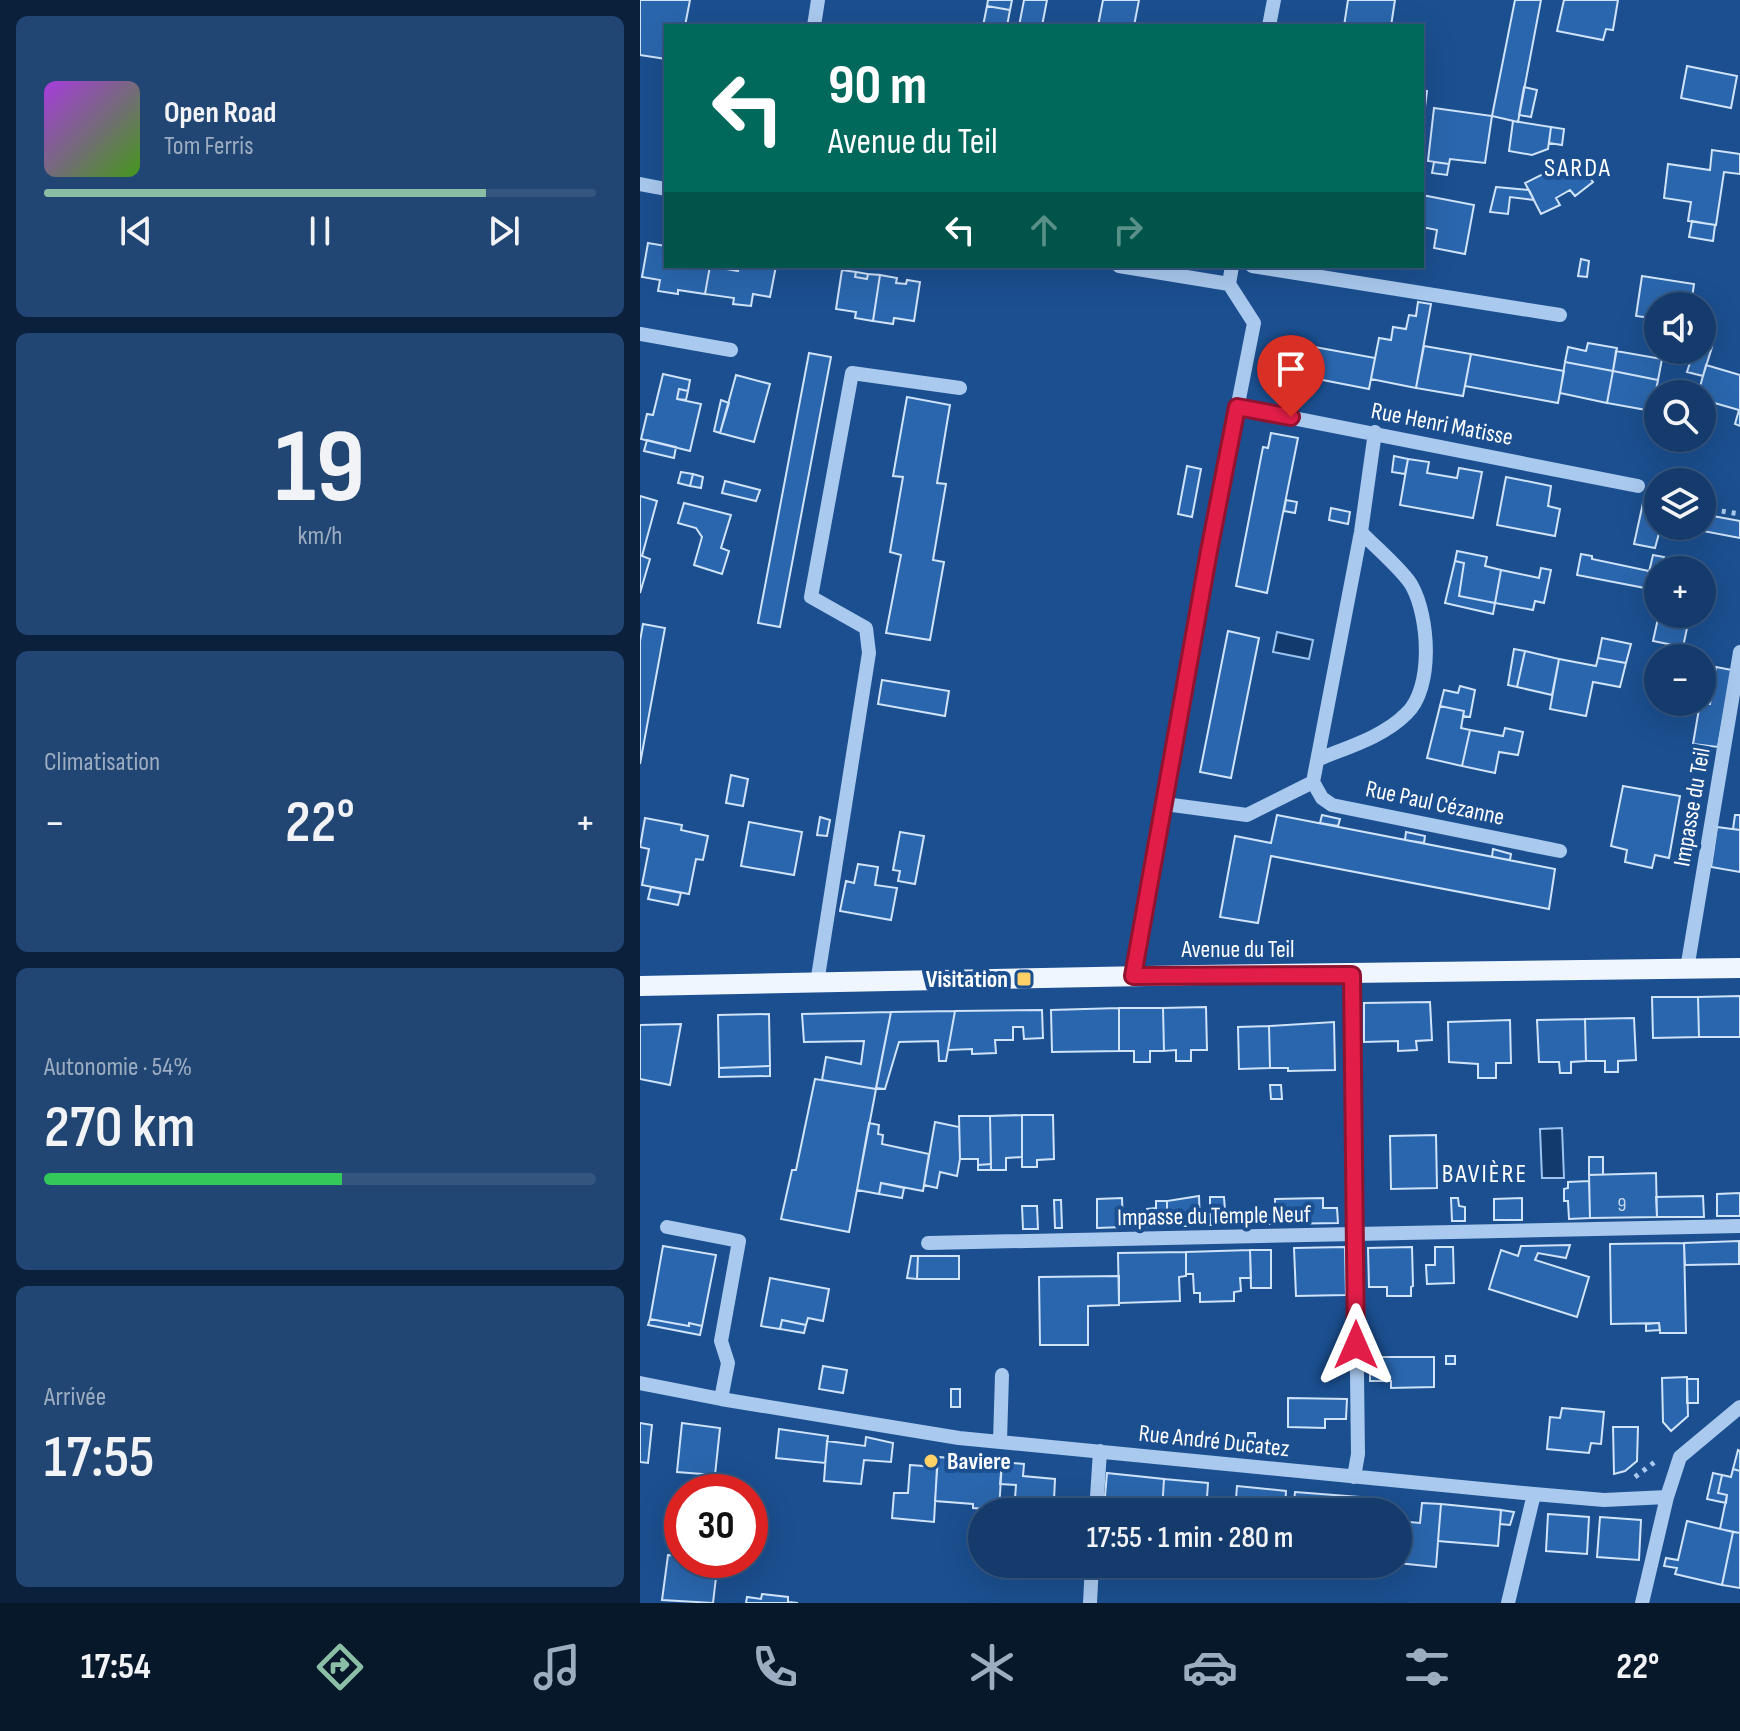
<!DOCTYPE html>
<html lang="fr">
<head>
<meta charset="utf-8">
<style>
  :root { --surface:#143b6b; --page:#214673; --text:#f1f3f6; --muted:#9dadc1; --line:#33557e; --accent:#8abfa5 }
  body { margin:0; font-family:"Sofia Sans Condensed",sans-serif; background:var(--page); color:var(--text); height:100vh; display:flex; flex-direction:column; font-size:30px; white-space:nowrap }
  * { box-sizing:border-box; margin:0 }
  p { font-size:26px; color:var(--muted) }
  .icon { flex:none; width:44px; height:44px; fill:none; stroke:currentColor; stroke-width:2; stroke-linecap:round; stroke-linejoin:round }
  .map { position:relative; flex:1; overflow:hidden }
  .sheet { display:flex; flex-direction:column; gap:16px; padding:16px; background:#0b203b; width:640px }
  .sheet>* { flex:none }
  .top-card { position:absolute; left:24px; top:24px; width:760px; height:244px; border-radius:0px; box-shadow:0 8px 32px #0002,0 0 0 2px var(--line); background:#00695c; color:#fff; overflow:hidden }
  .buttons { position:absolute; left:1004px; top:292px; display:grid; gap:16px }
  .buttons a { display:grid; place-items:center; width:72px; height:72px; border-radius:50%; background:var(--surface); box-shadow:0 8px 32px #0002,0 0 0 2px var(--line); font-size:40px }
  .speed { position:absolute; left:24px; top:1474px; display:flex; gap:16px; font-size:40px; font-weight:700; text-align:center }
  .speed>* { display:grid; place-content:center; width:104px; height:104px; border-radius:50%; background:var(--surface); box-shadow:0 8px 32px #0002,0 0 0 2px var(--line); line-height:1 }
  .speed .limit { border:12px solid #d22; background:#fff; color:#111 }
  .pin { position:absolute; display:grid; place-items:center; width:68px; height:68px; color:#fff; margin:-82px -34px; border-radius:50% 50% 50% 0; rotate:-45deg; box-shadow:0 0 8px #0007 }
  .pin .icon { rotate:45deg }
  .me { position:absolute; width:88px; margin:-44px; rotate:0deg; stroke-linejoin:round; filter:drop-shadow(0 0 6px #0008) }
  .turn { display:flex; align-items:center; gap:28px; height:168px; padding:0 32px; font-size:36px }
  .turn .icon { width:104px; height:104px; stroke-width:2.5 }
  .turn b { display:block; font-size:56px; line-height:68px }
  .lanes { display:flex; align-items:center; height:76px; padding:0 32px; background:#0003; justify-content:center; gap:40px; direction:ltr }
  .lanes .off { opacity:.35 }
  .big { font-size:60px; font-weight:600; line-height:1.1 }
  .sheet .widget { flex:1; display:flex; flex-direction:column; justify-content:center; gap:12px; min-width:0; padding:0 28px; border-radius:12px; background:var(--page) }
  .sheet .dial { align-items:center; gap:0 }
  .dial b { font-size:104px; line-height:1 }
  .song { display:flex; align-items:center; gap:24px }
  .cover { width:96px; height:96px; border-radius:12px; background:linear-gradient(135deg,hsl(280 70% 55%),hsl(100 70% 35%)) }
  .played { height:8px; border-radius:4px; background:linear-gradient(90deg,var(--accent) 80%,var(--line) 80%) }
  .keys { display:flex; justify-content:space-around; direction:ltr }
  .heat { display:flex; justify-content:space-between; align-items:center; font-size:44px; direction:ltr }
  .charge { height:12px; border-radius:6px; background:linear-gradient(90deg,#34c759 54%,var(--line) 0) }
  .trip { position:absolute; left:328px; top:1498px; width:444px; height:80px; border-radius:40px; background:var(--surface); box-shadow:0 8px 32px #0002,0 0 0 2px var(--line); font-weight:600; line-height:80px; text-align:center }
  .dock { display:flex; height:128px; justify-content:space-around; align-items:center; background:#08182b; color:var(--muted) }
  .dock .icon { width:56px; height:56px }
  .dock .current { color:var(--accent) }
  .dock b { font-size:36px; color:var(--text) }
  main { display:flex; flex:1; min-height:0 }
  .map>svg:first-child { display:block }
  .water { fill:#123a6d; stroke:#9cc4f0; stroke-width:2 }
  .building { fill:#2a66ad; stroke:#cfe3fa; stroke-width:2 }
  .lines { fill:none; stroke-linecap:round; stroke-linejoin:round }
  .path { stroke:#a9c9ee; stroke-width:5; stroke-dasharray:4 6; stroke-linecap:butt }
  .minor { stroke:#a9c9ee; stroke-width:14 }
  .major { stroke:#f0f6ff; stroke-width:20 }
  .route-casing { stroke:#92132f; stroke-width:20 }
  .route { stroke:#e11d48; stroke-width:14 }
  .poi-dot { fill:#ffd166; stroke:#1b4f8f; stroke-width:3 }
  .labels { text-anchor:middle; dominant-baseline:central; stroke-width:8; stroke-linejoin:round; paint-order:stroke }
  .number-label { font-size:20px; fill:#cad9ea }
  .street-label { font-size:24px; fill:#fff; stroke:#1b4f8f }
  .poi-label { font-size:24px; font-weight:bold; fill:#fff; stroke:#1b4f8f; text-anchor:end }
  .neighbourhood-label { font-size:26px; letter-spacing:2px; fill:#fff; stroke:#1b4f8f }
</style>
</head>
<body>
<main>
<section class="sheet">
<div class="widget">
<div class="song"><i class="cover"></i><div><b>Open Road</b><p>Tom Ferris</p></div></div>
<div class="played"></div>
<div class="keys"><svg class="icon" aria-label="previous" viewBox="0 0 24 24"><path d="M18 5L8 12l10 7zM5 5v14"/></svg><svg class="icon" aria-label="pause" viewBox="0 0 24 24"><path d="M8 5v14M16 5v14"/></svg><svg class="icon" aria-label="next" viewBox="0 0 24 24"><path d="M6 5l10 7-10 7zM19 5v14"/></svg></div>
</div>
<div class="widget dial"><b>19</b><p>km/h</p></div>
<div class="widget"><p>Climatisation</p>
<div class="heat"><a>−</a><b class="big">22°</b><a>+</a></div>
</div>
<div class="widget"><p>Autonomie · 54%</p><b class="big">270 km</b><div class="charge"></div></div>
<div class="widget"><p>Arrivée</p><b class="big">17:55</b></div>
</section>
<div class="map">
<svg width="1100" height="1603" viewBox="0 0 1100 1603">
  <rect width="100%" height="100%" fill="#1b4f8f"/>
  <!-- water -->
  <path class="water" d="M637 632 673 640 669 659 633 652Z
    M922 1128 924 1178H902L900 1129Z"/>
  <!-- building -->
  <path class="building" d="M0 0H50L45 26H26V59L0 55Z
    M348 0H372L370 10 347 6Z
    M384 0H407L402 26H379Z
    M463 0H499L494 26H458Z
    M708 0H755L751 26H704Z
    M875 0H901L878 122 852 116Z
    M924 0H978L973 30 966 29 963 40 917 31Z
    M347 6 370 10 367 26H343Z
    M1047 66 1097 76 1091 108 1041 98Z
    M884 87 897 90 891 117 879 115Z
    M782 90 787 91 785 107H782Z
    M794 108 852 116 845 163 810 159 809 164 788 161Z
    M873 121 911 127 908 149 892 155 869 151Z
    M911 127 924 129 922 145 909 143Z
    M1072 150 1100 154V174L1084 172 1076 225 1048 221 1051 202 1024 198 1028 164 1070 170Z
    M935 158 953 182 935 196 930 190 916 198 920 205 901 214 885 183Z
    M794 162 809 164 807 175 792 173Z
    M856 187 889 190 894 200 870 197 868 214 850 212Z
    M782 195 834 205 825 254 794 248 797 230 782 227Z
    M1052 221 1075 225 1073 241 1049 237Z
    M8 243 26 246V266H70L65 294 38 290V294L18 291 20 280 2 277Z
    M941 259 949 261 947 277 938 276Z
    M70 266 98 271 99 266H136L130 297 113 294 111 306 93 304 94 298 65 294Z
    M70 266H99L98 271Z
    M202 270 216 272 215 277 227 279 228 274 240 275 233 321 215 318 216 312 196 309Z
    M216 272 228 274 227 279 215 277Z
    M240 275 257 278 256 283 266 284 267 280 280 282 274 321 254 318 253 324 233 321Z
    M1002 276 1054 284 1051 306H1018V319L996 316Z
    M778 302 791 304 776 388 731 379 739 338 751 340 753 327 766 329 769 315 776 316Z
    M642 341 735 358 729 389 636 371Z
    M948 343 977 348 973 371 925 362 928 347 946 351Z
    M1062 345 1072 347 1063 376 1047 372 1054 350H1062Z
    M784 346 831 354 823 396 776 388Z
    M976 351 1022 359 1018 380 973 371Z
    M169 353 191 357 140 627 118 623Z
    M831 354 924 371 918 403 825 386Z
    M925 362 973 371 967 403 920 393Z
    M1066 365 1100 375V426L1095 424 1099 410 1071 402 1067 417 1062 415V394H1058Z
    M973 371 1018 380 1012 411 967 403Z
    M23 374 50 380 48 391 39 389 37 399 61 404 50 451 1 439 7 414 13 415Z
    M96 375 130 384 114 442 80 433Z
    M39 389 48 391 46 400 37 399Z
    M267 397 310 405 297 483 306 484 293 560 304 562 290 640 246 633 261 555 250 552 263 477 253 476Z
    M81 400 89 403 80 433 74 431Z
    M631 433 658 438 627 593 596 586 623 447 628 448Z
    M7 440 36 447 34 458 4 451Z
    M754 456 768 459 765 474 752 472Z
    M768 459 789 462 787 473 817 478 819 468 842 472 833 518 760 505Z
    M547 466 561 469 552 517 538 514Z
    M41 472 53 474 50 486 38 483Z
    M53 474 63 477 61 488 50 486Z
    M866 477 911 486 908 506 920 509 915 536 857 525Z
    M85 481 120 490 116 501 82 493Z
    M0 496 17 501 2 556 10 559 0 593Z
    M646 500 657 502 655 513 644 511Z
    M44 503 91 515 81 548 89 551 82 574 54 565 62 537 56 528 38 523Z
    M1003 503 1018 506V526H1021L1015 548 994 544Z
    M691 508 710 512 708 524 689 520Z
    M1062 514 1100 521V538L1053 529 1051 532 1020 526H1062Z
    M817 551 847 557 845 566 861 570 855 603 819 596 824 563 815 561Z
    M941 554 952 556V559L1009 571 1005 588 937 575Z
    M1013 555 1024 557 1018 573 1009 572Z
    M815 561 824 563 819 596 855 603 853 614 805 603Z
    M901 568 911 570 904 603 895 601 893 610 855 603 861 570 899 578Z
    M1019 614H1050L1043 647 1013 641Z
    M3 624 25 628 0 764V641Z
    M588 631 619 638 591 778 560 772Z
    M962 638 991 644 986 663 958 658Z
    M874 649 885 651 877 687 868 685Z
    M885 651 919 659 912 695 877 687Z
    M958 658 986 663 980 687 953 682 946 716 910 709 919 659 956 666Z
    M1076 667 1092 670 1078 747 1053 744 1060 703 1070 704Z
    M242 680 309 691 305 716 238 704Z
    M820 686 835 690 830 717 823 716 824 711 800 706 804 690 818 693Z
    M800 706 824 711 821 728 830 730 822 766 787 758Z
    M865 728 883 732 878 755 859 752 855 773 822 766 830 730 863 736Z
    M91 775 108 779 103 806 86 803Z
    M983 786 1040 796 1029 858 1015 855 1012 868 985 862 987 850 971 846Z
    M637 815 915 869 909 909 631 856 618 923 580 917 595 836 631 843Z
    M682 815 700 819 698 826 680 823Z
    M1095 815H1100V830L1093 829Z
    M180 817 190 820 187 836 177 835Z
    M5 818 42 825 41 830 68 836 63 860 56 859 49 894 2 885 9 849 0 847Z
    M109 822 162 832 154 875 101 866Z
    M1077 827 1100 830V872L1071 867Z
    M260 832 284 836 275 884 258 881 260 871 253 870Z
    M766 832 785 836 784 843 765 840Z
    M853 849 871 854 870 860 852 857Z
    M218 864 238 867 235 885 257 888 251 920 200 911 206 881 214 883Z
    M11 887 41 893 38 905 8 899Z
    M1100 996V1037H1059L1058 997Z
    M1012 997H1058L1059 1037 1013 1038Z
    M790 1002 792 1040 776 1041 777 1050 758 1051V1041L724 1042V1003Z
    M566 1007 567 1050H551V1061H536V1050L524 1051 523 1008Z
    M479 1008H523L524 1051H510V1062H494V1051H479Z
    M479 1008V1051L412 1052 411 1010Z
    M402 1010 403 1038 384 1039 383 1027H373V1040H355L356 1053 332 1054V1049L308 1050 315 1011Z
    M315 1011 306 1061H299L298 1041 259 1042 245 1089 236 1088 251 1012Z
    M251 1012 236 1089 182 1080 186 1057 221 1064 224 1041 164 1042 162 1014Z
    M129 1014 130 1066 79 1068 78 1015Z
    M994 1018 996 1060 978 1061V1072H965V1061H946L945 1019Z
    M945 1019 946 1061 931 1062V1073H920L919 1062H899L897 1020Z
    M870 1020 871 1063H856V1078H838V1064L809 1062 808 1022Z
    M694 1022 695 1070 648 1071V1068H630L629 1026Z
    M41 1024 30 1085 0 1079V1025Z
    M629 1026 630 1068 599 1069 598 1027Z
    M130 1066V1076L79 1077V1068Z
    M175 1079 236 1089 209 1232 141 1219 152 1170H156Z
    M630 1085H641L642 1099H631Z
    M382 1115V1157L366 1158V1170H351L350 1116Z
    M382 1115H413L414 1159 397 1160V1167H382Z
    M319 1116H350L351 1164 338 1165V1159H320Z
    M295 1122 319 1127 320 1159 317 1176 300 1172 297 1188 284 1185Z
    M229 1123 239 1125 238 1134 243 1135 242 1144 289 1154 283 1191 241 1183 239 1194 217 1190Z
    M796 1135 797 1188 751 1189 750 1136Z
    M949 1157H963V1175H949Z
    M351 1164V1170H338V1165Z
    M1016 1173 1017 1217 950 1218 949 1175Z
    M949 1181 950 1218 929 1219 928 1201H924V1189L928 1188V1182Z
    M241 1183 264 1188 262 1198 239 1194Z
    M1100 1193V1216H1077V1194Z
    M559 1196 560 1226H527V1201Z
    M1063 1196 1064 1217H1017L1016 1197Z
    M570 1197H584L586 1225H570Z
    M482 1198 483 1227 457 1228V1199Z
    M683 1198V1208H697L698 1223 635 1224V1199Z
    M811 1198H818L819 1206 825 1207V1221H812Z
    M882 1198V1220H854V1199Z
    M414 1200H421L422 1228H415Z
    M516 1201H527V1226L507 1227V1209L516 1208Z
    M382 1206H397L398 1229H383Z
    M632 1213 633 1224H619V1214Z
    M1099 1241V1264L1045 1265 1044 1243Z
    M1044 1243 1046 1333H1020L1019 1323 971 1324 970 1244Z
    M930 1245 926 1258 898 1253 895 1260 949 1277 937 1317 849 1289 861 1250 878 1256 881 1246Z
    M23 1246 76 1255 62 1326 49 1323V1326L10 1319Z
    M705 1247 706 1295 656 1296 654 1248Z
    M772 1247 773 1286 771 1287V1296H747V1287H729L728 1248Z
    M795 1247H813L814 1283 787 1284 786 1265H795Z
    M610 1250H631V1288H611Z
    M610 1250 611 1278H600L601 1291 594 1292V1301L560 1302V1293H554L553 1274H546V1252Z
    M546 1252V1276L539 1277 540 1301 479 1303 478 1253Z
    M271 1256H278L277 1279 267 1278Z
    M278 1256H319V1279H277Z
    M479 1276V1305L448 1306V1345H400L399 1277Z
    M130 1278 189 1289 183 1321 168 1318 166 1325 142 1320 140 1329 121 1326Z
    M10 1319 49 1326V1323L62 1326 60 1335 8 1325Z
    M142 1320 166 1325 164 1333 140 1329Z
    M1019 1323 1020 1330 1006 1331V1324Z
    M806 1356H815V1364H806Z
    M730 1357H794V1387L751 1388V1381H730Z
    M183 1366 207 1370 203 1393 179 1389Z
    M1047 1377 1048 1416 1031 1431 1023 1422 1022 1378Z
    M1047 1379H1058V1403H1047Z
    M311 1389H320V1407H311Z
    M648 1398 707 1399 706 1419H685V1428L648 1427Z
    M922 1408 964 1412 961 1444 951 1443 949 1453 907 1449 910 1417 920 1418Z
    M0 1423 12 1425 8 1463 0 1462Z
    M42 1423 80 1428 75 1475 37 1472Z
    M973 1427H998L997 1461 985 1471 974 1474Z
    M139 1429 188 1436 185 1463 136 1458Z
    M608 1433H615V1444H608Z
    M226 1437 253 1443 251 1462 224 1460 221 1484 184 1481 187 1441 225 1446Z
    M1098 1450 1100 1451V1471L1093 1469Z
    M286 1455 298 1457 297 1467 285 1466Z
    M298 1457 362 1462 359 1510 333 1508V1504L295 1501Z
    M362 1462 384 1464 383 1476 415 1479 414 1500 397 1499 395 1512H374L376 1485 360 1484Z
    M270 1465 297 1467 294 1522 252 1518 254 1493H268Z
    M1093 1469 1100 1471V1533L1080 1529 1087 1495 1078 1493 1082 1475 1091 1477Z
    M467 1473 524 1479 522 1512 464 1508Z
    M1073 1473 1082 1475 1078 1493 1087 1495 1086 1503 1067 1499Z
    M524 1479 568 1483 566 1512 522 1511Z
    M597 1486 646 1491 645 1512H595Z
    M655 1492 719 1497 717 1512H653Z
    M782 1503 801 1504 796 1567 758 1563V1521L780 1523Z
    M801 1504 861 1510 858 1546 798 1541Z
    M861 1510 874 1512 870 1525 860 1524Z
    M908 1514 949 1517 947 1554 906 1551Z
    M960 1517 1001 1520 999 1560 957 1557Z
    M1047 1521 1093 1532 1082 1585 1035 1574 1037 1568 1024 1566 1026 1558 1038 1560Z
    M1093 1532 1100 1533V1588L1082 1585Z
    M28 1555 42 1556V1560H78L73 1603 22 1600Z
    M122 1594 148 1597V1602L158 1603H106L107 1597 121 1599Z"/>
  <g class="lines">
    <!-- path -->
    <path class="path" d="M1062 508 1100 514
      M995 1477 1016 1461"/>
    <!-- minor -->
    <path class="minor" d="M174 26 178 0
      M629 26 634 0
      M0 184 26 189
      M479 266 589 284
      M612 266 920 315
      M0 334 91 350
      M597 407 998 486
      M679 759C708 747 743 737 766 714 794 688 789 617 772 586 764 571 734 546 721 532
      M673 782 682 798 692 805 920 851
      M525 804 607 815 673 782 721 532 735 432
      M1047 969 1100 652
      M712 975 718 1454 714 1477
      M493 976 569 551 614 323 589 284 592 266
      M177 983 229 653 226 628 171 597 212 373 320 388
      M27 1227 99 1241 81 1341 88 1363 81 1399
      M288 1243 1100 1226
      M0 1383 81 1399 319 1438 894 1494 964 1500 1027 1497
      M360 1441 362 1375
      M456 1512 460 1451
      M450 1603 452 1564
      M868 1603 894 1494
      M1002 1603 1027 1497 1040 1457 1100 1407"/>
    <!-- major -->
    <path class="major" d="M0 986 559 975 1100 968"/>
  </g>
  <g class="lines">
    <defs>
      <path id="route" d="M651 417 597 407 569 551 493 976 712 975 716 1345"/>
    </defs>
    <!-- route casing -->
    <use href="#route" class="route-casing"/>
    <!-- route -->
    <use href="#route" class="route"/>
  </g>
  <!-- markers -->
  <g class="poi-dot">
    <rect x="376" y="971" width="16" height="16" rx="4"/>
    <circle cx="291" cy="1461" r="8"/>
  </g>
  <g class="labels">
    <!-- number labels -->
    <g class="number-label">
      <text x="982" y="1205">9</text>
    </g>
    <!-- street labels -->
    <g class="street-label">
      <text transform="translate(802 424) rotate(11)">Rue Henri Matisse</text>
      <text transform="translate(795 803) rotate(12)">Rue Paul Cézanne</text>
      <text transform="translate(1052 807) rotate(-80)">Impasse du Teil</text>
      <text x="598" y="949">Avenue du Teil</text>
      <text transform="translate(574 1216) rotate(-1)">Impasse du Temple Neuf</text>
      <text transform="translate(574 1441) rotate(6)">Rue André Ducatez</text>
    </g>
    <!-- poi labels -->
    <g class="poi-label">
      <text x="368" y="979">Visitation</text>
      <text x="307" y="1461" text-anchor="start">Baviere</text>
    </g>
    <!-- neighbourhood labels -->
    <g class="neighbourhood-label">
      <text x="938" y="168">SARDA</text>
      <text x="845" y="1174">BAVIÈRE</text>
    </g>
  </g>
</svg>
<div class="buttons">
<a><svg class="icon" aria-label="sound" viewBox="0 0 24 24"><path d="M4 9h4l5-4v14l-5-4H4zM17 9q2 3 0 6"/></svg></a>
<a><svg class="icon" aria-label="search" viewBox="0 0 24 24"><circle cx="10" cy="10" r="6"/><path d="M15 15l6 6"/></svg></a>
<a><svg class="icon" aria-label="layers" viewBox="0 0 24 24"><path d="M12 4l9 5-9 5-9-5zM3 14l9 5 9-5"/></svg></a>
<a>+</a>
<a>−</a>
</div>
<div class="speed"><div class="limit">30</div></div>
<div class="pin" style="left:651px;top:417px;background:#d93025"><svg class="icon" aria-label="arrive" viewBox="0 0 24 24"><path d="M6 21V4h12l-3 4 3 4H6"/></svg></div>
<svg class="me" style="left:716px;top:1345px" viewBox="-20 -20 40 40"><path d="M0-17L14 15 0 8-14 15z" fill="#e11d48" stroke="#fff" stroke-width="4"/></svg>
<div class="trip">17:55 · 1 min · 280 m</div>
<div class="top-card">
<div class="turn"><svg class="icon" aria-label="left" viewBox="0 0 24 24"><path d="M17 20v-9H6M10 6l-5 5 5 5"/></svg><div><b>90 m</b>Avenue du Teil</div></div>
<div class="lanes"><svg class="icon" aria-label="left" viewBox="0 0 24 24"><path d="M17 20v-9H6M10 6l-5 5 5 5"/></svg><svg class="icon off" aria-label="ahead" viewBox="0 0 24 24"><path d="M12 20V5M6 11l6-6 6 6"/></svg><svg class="icon off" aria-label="right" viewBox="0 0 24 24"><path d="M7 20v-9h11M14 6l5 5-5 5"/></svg></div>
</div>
</div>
</main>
<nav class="dock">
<b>17:54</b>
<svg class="icon current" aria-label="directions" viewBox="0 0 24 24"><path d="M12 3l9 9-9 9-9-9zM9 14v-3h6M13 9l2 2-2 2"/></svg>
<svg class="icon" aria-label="music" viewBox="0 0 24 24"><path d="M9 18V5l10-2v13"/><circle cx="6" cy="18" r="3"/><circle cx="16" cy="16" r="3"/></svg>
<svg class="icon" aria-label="phone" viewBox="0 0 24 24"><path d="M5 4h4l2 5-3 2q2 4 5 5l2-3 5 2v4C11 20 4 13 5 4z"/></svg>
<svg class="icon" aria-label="climate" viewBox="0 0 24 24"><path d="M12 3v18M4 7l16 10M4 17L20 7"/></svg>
<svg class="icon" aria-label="car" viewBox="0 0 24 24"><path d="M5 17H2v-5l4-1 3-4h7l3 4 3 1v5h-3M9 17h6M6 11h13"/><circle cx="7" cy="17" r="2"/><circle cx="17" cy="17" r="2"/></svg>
<svg class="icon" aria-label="filters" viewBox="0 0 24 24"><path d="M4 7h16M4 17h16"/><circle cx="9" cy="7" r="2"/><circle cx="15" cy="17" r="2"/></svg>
<b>22°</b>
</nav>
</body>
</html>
